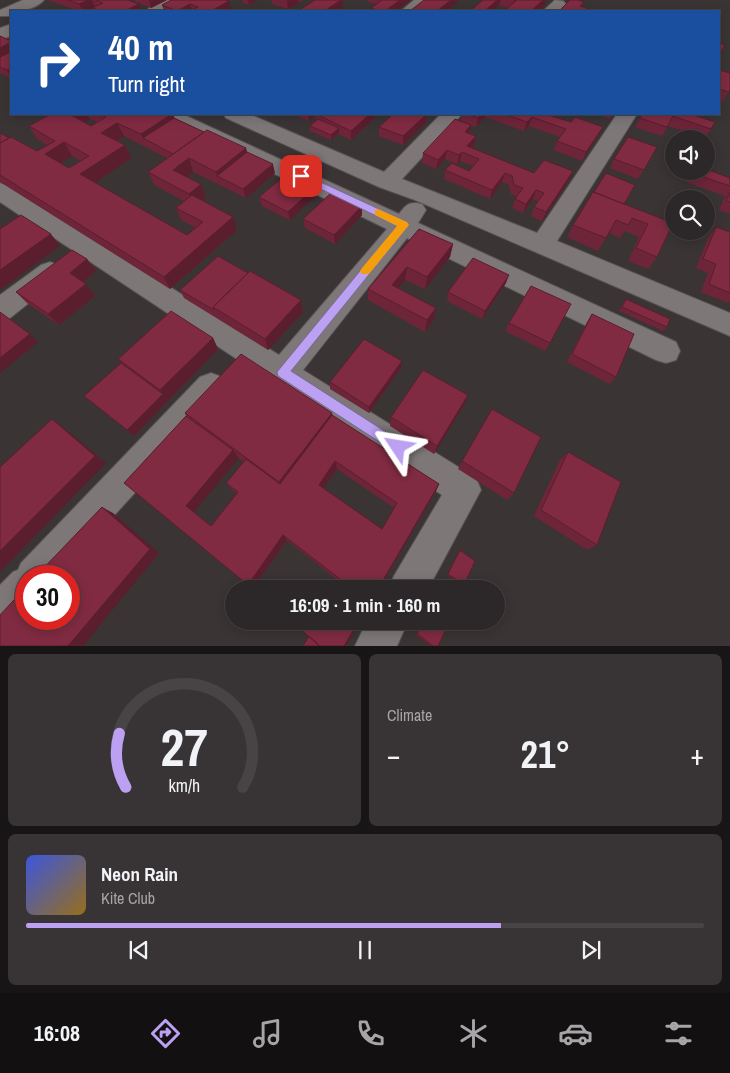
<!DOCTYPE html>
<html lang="en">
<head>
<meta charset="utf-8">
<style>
  :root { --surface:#2c2728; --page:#383334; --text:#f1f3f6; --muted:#a6a5a8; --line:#484445; --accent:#bca0f2 }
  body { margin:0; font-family:"Archivo Narrow",sans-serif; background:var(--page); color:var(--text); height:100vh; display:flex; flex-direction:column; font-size:19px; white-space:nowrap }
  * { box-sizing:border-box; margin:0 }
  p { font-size:16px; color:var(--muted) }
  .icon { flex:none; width:28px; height:28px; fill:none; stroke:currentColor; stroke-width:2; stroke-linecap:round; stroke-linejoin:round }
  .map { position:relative; height:646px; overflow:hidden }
  .drawer { display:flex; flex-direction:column; gap:8px; padding:8px; background:#181516; flex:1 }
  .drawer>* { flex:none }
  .guide { position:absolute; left:10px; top:10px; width:710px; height:105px; border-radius:0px; box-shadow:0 2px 12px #0003,0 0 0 1px var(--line); background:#1a4fa0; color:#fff; overflow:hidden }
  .tools { position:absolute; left:665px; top:130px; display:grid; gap:10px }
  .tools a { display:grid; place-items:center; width:50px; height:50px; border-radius:50%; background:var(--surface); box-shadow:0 2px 12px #0003,0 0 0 1px var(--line); font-size:25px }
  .speed { position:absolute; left:15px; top:565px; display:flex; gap:10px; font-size:25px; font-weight:700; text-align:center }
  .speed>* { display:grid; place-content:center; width:65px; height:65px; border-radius:50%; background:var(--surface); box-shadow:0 2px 12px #0003,0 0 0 1px var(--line); line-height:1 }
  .speed .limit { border:8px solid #d22; background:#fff; color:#111 }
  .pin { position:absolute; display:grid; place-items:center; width:42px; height:42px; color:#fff; margin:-21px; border-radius:10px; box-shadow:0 2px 8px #0006 }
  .me { position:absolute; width:55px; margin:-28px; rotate:303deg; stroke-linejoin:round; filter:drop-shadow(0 0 4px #0008) }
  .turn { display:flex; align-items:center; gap:18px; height:105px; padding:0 15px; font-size:22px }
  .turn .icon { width:65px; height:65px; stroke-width:2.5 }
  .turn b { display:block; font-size:35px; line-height:42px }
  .big { font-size:38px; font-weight:800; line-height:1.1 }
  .drawer .card { flex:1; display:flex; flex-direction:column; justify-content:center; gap:8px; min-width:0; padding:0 18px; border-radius:8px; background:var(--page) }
  .drawer .dial { align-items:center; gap:0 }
  .dial svg { height:130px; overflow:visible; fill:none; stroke:var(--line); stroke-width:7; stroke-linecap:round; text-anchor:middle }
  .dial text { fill:var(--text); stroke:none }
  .song { display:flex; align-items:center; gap:15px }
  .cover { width:60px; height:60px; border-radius:8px; background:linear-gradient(135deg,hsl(230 70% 55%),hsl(40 70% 35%)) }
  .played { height:5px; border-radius:2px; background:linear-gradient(90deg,var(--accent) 70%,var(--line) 70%) }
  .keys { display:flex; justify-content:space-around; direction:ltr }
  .heat { display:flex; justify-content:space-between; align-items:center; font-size:28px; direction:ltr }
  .drawer .tiles { flex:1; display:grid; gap:8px; grid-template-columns:1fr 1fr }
  .card:last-child { grid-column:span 2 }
  .trip { position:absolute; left:225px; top:580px; width:280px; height:50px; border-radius:25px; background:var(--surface); box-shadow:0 2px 12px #0003,0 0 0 1px var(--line); font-weight:800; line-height:50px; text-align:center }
  .menu { display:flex; height:80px; justify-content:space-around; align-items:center; background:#121010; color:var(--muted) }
  .menu .icon { width:35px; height:35px }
  .menu .on { color:var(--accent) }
  .menu b { font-size:22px; color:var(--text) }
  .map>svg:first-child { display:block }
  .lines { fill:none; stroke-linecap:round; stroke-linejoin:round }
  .minor-casing { stroke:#585455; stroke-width:2 }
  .minor { fill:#7d7778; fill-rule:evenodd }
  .wall { fill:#6f2539; fill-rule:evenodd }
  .shaded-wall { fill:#5a1e2e }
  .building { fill:#812b42; stroke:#5a1e2e; fill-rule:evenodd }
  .route { fill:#bca0f2; stroke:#7a689d }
  .slow { fill:#f59e0b }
</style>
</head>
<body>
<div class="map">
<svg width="730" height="646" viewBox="0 0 730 646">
  <rect width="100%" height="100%" fill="#3a3435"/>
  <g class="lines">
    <defs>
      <path id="minor" d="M23 0H44C36 9 22 11 11 11V16H0V10Z
        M165 0H185C176 12 160 12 147 11L149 8Z
        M414 0H432L419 11H401Z
        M555 0 563 1 566 4 560 11H543Z
        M11 24V36L0 40V28Z
        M157 114H182L399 214C406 204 410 201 422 204L426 210 418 223 676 342 680 351 676 360 666 363 656 360 407 238 303 370 476 478 481 490 428 589H388L394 576 442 495 0 202V183L8 186 279 355 387 229 160 118Z
        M223 114H249L384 172 441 114H462L402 179 537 233 617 114H637L557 241 730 313V336L415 200 379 187 226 118Z
        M50 262 59 265 63 272 59 279 10 318 0 321V295L41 265Z
        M211 373 222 377 226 387 222 397 59 576H26V613L14 627 0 632V585L13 572 18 570 21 563 200 377Z
        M367 621H408L397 646H355Z"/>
    </defs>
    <!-- minor casing -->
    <use href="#minor" class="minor-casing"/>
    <!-- minor -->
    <use href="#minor" class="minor"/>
  </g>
  <!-- wall -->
  <path class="wall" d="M49 0H92L95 7 86 11H80L50 1Z
    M92 0H118L139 4 142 11H94L92 8 95 7Z
    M135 0H167L151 8 136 2Z
    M171 0 231 10 228 11H164L162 5Z
    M242 0H258L249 5 243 3Z
    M272 0H303L288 9 272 4Z
    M368 0H411L396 11H371V8L377 4 368 2Z
    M483 0H546L545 4 538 11H504L508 8Z
    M0 36 11 41V79L0 73Z
    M719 70 730 90 723 101 719 100Z
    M51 114H173L174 118 204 132 246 148 247 152 275 173 246 198 193 172 186 177 201 184 206 198 202 200 233 217 237 230 170 289 0 182V133L37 151 47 145 37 139 29 126ZM90 119 97 122 91 126 84 122ZM124 136 167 158 148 172 154 185 184 201 176 208 181 220 196 228 187 235 95 183 131 158 125 145 116 141ZM72 156 81 161 69 168 60 163Z
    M292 114H375V118L351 140 338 134 331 140 310 131V126L316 121V115L309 121Z
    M462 114H545L598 136 582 161 554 150 557 141 560 137 529 126 524 131 485 117 476 127 461 121Z
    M595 114H613L610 119Z
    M690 114 711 129 705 138 668 126 662 136 635 127 640 118Z
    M426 123 403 145 379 136V127Z
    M471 125 469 134 476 136 474 146 471 148 534 173 573 171 569 180 542 221 531 216 534 207 538 201 533 199 523 213 512 208 515 199 517 196 511 194 509 185 502 182 490 199 444 179 445 170 469 171 473 166 460 161 457 164 445 159 436 169 422 163 423 153Z
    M657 147 638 179 610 168 614 159Z
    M691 171H706L730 178V214L719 210 725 196 686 182Z
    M318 194 290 220 262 206 259 197Z
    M624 204 673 223 657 257 648 269 628 261 639 237 625 231 620 238 609 233 598 251 567 237 573 225Z
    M362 206V215L335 244 305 228 303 219Z
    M716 227 730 232V301L728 303 701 292 708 273 696 268 709 236Z
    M419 229 453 244 450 257 425 289 405 280 398 288 434 319 425 332 368 300V289Z
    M87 259 96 271 83 282 95 296 59 325 27 303 16 292Z
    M248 273 301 300 303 312 268 350 184 298 180 290Z
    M506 283 482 319 447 301 448 292Z
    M626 299 667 327 663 331 619 311 623 303Z
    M592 314 616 377 609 384 567 362 587 322Z
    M509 323 550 343 545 351 505 331Z
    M213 338 218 349 134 436 84 396 121 363 118 359Z
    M401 368 369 413 330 389V382Z
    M468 395 464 405 434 454 390 426 391 417Z
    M185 413 332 415 439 484 436 491 379 589H349L287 540 253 588 248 585 124 483 186 416ZM238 458 244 462 226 483 232 490 237 494 211 526 194 512ZM337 469 394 508 382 529 323 488Z
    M568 452 597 545 587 550 534 516 560 460Z
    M462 461 514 493 507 500 458 469Z
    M460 550 464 585 462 586 447 575Z
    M423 621H450L438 646H431L416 635Z"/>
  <!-- shaded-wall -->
  <path class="shaded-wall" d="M88 0H92L95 7 86 11H83L79 4Z
    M149 0H167L151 8Z
    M248 0H258L249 5Z
    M287 0H298L299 3 288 9Z
    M341 0H343V7L338 11H326V10Z
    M400 0H411L396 11H385Z
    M451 0H457V3L447 11H437Z
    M497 0H501L499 5 493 11H485Z
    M543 0H546L545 4 538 11H531Z
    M229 1 231 10 228 11H211Z
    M139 4 142 11H125Z
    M190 4 192 11H177Z
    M11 42V54L0 59V48Z
    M11 68V77L7 70Z
    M69 114H88L90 119 76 128Z
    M173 114 178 127 143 138 141 134Z
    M308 114H318H316V115L309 121Z
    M370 114H375V118L351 140V131Z
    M427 114 426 123 403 145V136Z
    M482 114H486L485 117 476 127 478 118Z
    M532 117 529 126 524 131 527 122Z
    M117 123 124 136 108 146 101 133Z
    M471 125 469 134 465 132Z
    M603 127 598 136 582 161 586 152Z
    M339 128V133L331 140V135Z
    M476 136 474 146 466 154 467 146Z
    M64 142 72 156 53 167 45 154Z
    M125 145 131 158 88 188 80 174Z
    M246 148 249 161 217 176 216 172Z
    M447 150 445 159 436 169 438 160Z
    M462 152 460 161 457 164 459 155Z
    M189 158 193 172 178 183 173 170Z
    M273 164 275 173 246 198 243 189Z
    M573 171 569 180 542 221 546 212Z
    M505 173 502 182 490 199 492 190Z
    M201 184 206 198 194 207 189 194Z
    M317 185 318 194 290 220 288 212Z
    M536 190 533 199 523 213 526 204Z
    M362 206V215L335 244 334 235Z
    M233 217 237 230 170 289 164 277Z
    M51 234 60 246 0 290V270Z
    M453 244 450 257 425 289 427 277Z
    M87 259 96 271 79 285 70 273Z
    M407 267 405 280 391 297 392 285Z
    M509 275 506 283 482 319 485 311Z
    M86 284 95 296 59 325 48 314Z
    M301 300 303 312 268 350 265 339Z
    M436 308 434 319 425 332 427 320Z
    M30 334 38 342 0 373V358Z
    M213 338 218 349 134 436 127 430 163 394 160 390Z
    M402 361 401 368 369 413V407Z
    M468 395 464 405 434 454 437 446Z
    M332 413 334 424 284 491 279 482Z
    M52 419 64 428 106 463 0 572V551Z
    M233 450 239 458 194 512 186 506Z
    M335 461 337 469 321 492 319 485Z
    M439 484 436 491 379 589H378Z
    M102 507 113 513 159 553 83 646H68Z
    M283 535 287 540 253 588 248 585Z
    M359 621H360L346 646H344Z"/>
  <!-- building -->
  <path class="building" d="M68 0H88L79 4Z
    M96 0H128L139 4 125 11H96L98 10 92 8 103 3Z
    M171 0H226L229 1 211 11H190L198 7 190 4 177 11 162 5Z
    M315 0H341L326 10 329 11H298Z
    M381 0H400L385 11H381L371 8 381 1Z
    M424 0H451L437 11H410Z
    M483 0H497L485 11H486H470Z
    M514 0H543L531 11H504L516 1Z
    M570 0H578L584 2 580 6 589 9 587 11H559Z
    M0 36 11 41V42L0 48Z
    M719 43 725 45 720 53H719Z
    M11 52V68L7 70 0 67V57Z
    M719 70 730 73V90L729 92 719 89Z
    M51 114H70H69L91 126 106 117 100 114H172L141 134 117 123 101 133 125 145 80 174 187 235 203 222 176 208 192 195 233 217 164 277 0 175V143L11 137 37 151 55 141 29 126ZM64 142 89 156 69 168 45 154Z
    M316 114H370L351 131Z
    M393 114H427L403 136 379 127Z
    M468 114H482L478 118Z
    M504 114H545L571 122 575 117 603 127 586 152 557 141 566 129 532 117 527 122Z
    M643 114H690L715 122 711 129 673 116 667 127 640 118Z
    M174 118 204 132 173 154 143 138Z
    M318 119 339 128 331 135 310 126Z
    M455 119 471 125 465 132 476 136 467 146 534 173 544 160 573 171 546 212 534 207 544 193 536 190 526 204 515 199 523 188 514 185 512 176 505 173 492 190 445 170 452 163 469 171 479 159 462 152 459 155 447 150 438 160 423 153Z
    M207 130 246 148 216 172 189 158 173 170 201 184 189 194 148 172Z
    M0 133 9 138 0 143Z
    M628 137 657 147 644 170 614 159Z
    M247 152 273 164 243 189 217 176Z
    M706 169 730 178V186L692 173V171H706Z
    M289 172 317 185 288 212 259 197Z
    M606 173 635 185 624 204 594 192Z
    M332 192 362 206 334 235 303 219Z
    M593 192 673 223 657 257 636 248 648 224 632 218 628 225 616 220 606 238 573 225Z
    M730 192V202L726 201Z
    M21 215 51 234 0 270V229Z
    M716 227 730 232V293L709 284 716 264 703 259Z
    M419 229 453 244 427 277 407 267 392 285 436 308 427 320 368 289Z
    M72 250 87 259 70 273 86 284 48 314 16 292Z
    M218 256 248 273 213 307 214 310 180 290Z
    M473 258 509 275 485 311 448 292Z
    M250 271 301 300 265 339 213 307Z
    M531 286 571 304 550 343 509 323Z
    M626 299 670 319 667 327 622 307Z
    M171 311 213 338 160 390 118 359Z
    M0 312 30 334 0 358Z
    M592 314 634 334 616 377 572 354Z
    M364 339 402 361 369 407 330 382Z
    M241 354 332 413 279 482 185 413Z
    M121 363 163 394 127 430 84 396Z
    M423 370 468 395 437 446 391 417Z
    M492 409 541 437 514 493 462 461Z
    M332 415 439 484 378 589H353L283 535 248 585 124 483 186 416 233 450 186 506 211 526 238 492 226 483 246 459 280 484ZM335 461 397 503 382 529 319 485Z
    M52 419 95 456 0 551V467Z
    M568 452 621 482 597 545 541 510Z
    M102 507 150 549 68 646H0V615L26 587V619H69V576H36Z
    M460 550 475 561 464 585 448 574Z
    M295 621H328L333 625 336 621H359L344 646H320L293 623Z
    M424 621H450L438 646H433L417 634Z
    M309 636 320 646H303Z"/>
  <!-- route -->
  <path class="route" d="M301 173 407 222 409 225 291 371 403 443 405 447 403 452 398 454 278 376 277 372 397 226 298 178V174Z"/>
  <!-- slow -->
  <path class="slow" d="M378 209 407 222 409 225 369 274H362L360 271 362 268 397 226 375 215V210Z"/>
</svg>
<div class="tools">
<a><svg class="icon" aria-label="sound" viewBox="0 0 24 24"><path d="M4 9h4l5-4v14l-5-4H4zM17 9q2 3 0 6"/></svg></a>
<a><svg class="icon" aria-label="search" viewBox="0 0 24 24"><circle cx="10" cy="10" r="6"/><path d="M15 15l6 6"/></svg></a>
</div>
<div class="speed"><div class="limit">30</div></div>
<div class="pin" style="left:301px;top:176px;background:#d93025"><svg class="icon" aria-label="arrive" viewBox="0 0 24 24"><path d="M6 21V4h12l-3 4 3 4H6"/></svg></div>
<svg class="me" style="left:398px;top:447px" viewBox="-20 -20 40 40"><path d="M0-17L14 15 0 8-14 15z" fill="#bca0f2" stroke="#fff" stroke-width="4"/></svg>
<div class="trip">16:09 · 1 min · 160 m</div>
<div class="guide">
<div class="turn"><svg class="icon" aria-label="right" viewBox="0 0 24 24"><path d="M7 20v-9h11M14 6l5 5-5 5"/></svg><div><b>40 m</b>Turn right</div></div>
</div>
</div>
<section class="drawer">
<div class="tiles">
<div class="card dial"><svg viewBox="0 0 100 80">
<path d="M14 69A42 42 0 1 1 86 69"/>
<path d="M14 69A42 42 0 0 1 10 36" stroke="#bca0f2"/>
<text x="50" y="56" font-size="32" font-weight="700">27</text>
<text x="50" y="72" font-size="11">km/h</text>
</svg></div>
<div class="card"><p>Climate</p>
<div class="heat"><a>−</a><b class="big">21°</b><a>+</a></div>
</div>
<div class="card">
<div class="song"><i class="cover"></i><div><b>Neon Rain</b><p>Kite Club</p></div></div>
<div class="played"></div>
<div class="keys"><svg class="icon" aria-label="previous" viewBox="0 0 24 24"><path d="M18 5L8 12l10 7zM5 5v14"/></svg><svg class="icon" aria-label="pause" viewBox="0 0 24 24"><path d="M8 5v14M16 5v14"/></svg><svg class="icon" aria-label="next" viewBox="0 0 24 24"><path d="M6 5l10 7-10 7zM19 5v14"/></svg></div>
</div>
</div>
</section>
<nav class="menu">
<b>16:08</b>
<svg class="icon on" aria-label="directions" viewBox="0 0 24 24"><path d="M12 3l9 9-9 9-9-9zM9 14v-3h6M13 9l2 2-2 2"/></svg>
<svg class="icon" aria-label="music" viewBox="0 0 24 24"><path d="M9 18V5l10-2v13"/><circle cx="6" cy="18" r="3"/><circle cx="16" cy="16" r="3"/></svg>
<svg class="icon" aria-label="phone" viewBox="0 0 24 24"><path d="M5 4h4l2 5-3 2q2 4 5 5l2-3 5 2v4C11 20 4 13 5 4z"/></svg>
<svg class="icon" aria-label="climate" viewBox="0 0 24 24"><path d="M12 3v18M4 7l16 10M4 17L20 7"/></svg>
<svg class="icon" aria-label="car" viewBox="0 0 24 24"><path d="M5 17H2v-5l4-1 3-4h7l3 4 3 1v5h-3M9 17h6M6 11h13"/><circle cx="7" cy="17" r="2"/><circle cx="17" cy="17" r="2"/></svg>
<svg class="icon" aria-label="filters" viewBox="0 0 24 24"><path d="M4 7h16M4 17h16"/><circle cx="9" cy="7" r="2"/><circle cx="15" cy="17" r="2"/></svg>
</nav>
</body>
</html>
